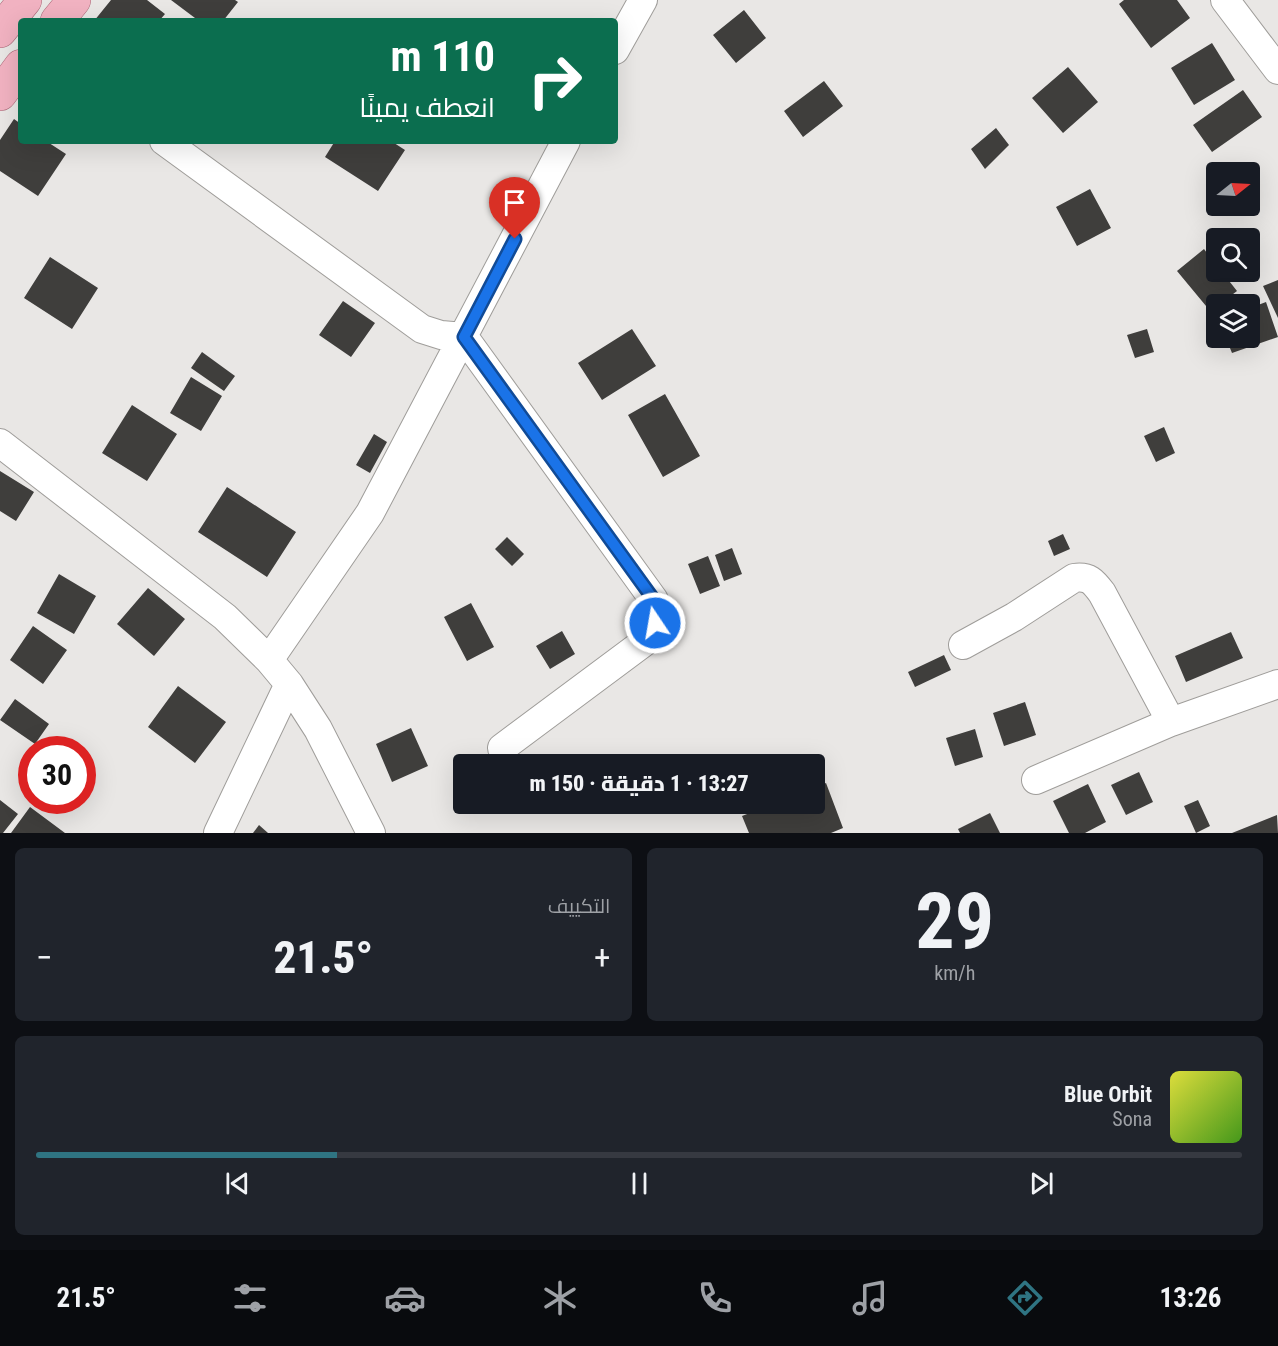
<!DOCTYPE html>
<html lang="ar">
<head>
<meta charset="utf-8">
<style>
  :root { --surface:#171b24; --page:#20242c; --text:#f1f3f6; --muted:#9ea1a6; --line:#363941; --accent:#2f7482 }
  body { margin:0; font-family:"Roboto Condensed",Cairo,sans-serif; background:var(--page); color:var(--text); direction:rtl; height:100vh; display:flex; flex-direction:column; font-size:22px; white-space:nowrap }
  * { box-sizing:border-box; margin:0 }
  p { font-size:20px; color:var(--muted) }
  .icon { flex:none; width:33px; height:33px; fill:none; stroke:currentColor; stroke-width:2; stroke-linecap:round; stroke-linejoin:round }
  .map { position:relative; height:833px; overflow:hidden; direction:ltr }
  .side { display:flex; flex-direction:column; gap:15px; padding:15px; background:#0d0f14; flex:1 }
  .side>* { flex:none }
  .top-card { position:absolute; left:18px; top:18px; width:600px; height:126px; border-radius:6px; box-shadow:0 6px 24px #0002; direction:rtl; background:#0b6e4f; color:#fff; overflow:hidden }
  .needle { width:39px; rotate:72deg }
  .controls { position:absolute; left:1206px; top:162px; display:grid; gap:12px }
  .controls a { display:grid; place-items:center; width:54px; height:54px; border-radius:6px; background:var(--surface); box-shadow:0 6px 24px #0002; font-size:30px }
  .speed { position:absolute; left:18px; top:736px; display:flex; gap:12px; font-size:30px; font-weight:700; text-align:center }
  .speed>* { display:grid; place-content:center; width:78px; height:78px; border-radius:50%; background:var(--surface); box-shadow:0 6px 24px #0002; line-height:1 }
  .speed .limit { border:9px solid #d22; background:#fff; color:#111 }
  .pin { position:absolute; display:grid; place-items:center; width:51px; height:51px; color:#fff; margin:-62px -26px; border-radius:50% 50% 50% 0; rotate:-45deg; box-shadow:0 0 6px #0007 }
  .pin .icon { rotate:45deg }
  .me { position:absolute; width:66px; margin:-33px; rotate:348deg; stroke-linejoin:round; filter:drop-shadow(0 0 4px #0008) }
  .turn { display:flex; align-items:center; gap:21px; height:126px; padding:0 24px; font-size:27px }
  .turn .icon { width:78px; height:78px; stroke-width:2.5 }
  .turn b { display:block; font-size:42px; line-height:51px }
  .big { font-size:45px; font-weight:800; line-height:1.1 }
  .side .widget { flex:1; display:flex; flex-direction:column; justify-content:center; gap:9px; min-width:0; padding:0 21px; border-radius:9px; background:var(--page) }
  .side .dial { align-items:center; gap:0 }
  .dial b { font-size:78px; line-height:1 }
  .song { display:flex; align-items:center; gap:18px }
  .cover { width:72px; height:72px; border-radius:9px; background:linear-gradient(135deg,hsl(60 70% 55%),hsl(100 70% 35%)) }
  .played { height:6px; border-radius:3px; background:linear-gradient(90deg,var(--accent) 25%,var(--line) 25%) }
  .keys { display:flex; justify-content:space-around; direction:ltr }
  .heat { display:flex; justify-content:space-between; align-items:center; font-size:33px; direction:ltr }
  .side .tiles { flex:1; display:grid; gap:15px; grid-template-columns:1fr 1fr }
  .widget:last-child { grid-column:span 2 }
  .trip { position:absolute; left:453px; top:754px; width:372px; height:60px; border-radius:6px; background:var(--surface); box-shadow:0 6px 24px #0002; font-weight:800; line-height:60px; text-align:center; direction:rtl }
  .tabs { display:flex; height:96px; justify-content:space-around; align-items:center; background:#090b0e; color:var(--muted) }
  .tabs .icon { width:42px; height:42px }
  .tabs .current { color:var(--accent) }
  .tabs b { font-size:27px; color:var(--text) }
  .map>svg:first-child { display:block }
  .building { fill:#3f3e3c }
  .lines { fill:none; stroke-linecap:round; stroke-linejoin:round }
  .minor-casing { stroke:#9f9d9a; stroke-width:30 }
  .major-casing { stroke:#a96575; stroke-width:34 }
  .minor { stroke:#fff; stroke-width:28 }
  .major { stroke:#f1b2c1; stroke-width:33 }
  .route-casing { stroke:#114b97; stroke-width:15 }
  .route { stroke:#1a73e8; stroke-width:10 }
</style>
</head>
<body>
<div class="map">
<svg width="1278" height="833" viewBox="0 0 1278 833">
  <rect width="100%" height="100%" fill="#e9e7e5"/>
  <!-- building -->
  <path class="building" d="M111 0H147L165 14 159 21H94Z
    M171 0H235L238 2 223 21H199Z
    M1124 0H1177L1190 18 1151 48 1119 4Z
    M744 10 766 38 736 63 713 35Z
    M1212 43 1235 80 1194 105 1171 68Z
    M1068 67 1098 102 1063 133 1032 98Z
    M824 81 843 106 803 137 784 111Z
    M1243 90 1262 117 1212 152 1193 125Z
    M14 119 21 124V141H46L66 154 38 196 0 171V140Z
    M996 128 1009 145 985 169 971 149Z
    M335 141H391L405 150 378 191 325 157Z
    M1090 189 1111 228 1077 246 1056 207Z
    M1204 249 1216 265V272H1222L1237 291 1220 304H1216V308L1211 312 1177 271Z
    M50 257 98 288 72 329 24 298Z
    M1278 280V318L1263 286Z
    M343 301 375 323 351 357 319 335Z
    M1266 302 1278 337 1232 353 1226 338H1250V308Z
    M632 329 656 366 602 400 578 363Z
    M1147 329 1154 352 1135 358 1127 335Z
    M202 352 235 376 224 391 191 368Z
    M191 377 222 396 201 431 170 413Z
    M665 394 700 456 663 477 628 415Z
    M132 405 177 434 147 481 102 453Z
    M1164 427 1175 453 1156 462 1144 436Z
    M374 434 387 442 370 473 356 465Z
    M0 471 34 492 16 521 0 511Z
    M227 487 296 532 267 577 198 532Z
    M1063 534 1070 549 1054 556 1048 541Z
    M507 537 524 554 512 566 495 549Z
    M732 548 742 574 724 581 715 555Z
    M708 556 720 586 700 594 688 564Z
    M59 574 96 596 74 634 37 613Z
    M148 588 185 619 154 656 117 624Z
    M471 603 494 647 467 661 444 617Z
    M33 626 67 650 43 684 10 660Z
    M562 631 575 654 550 669 536 646Z
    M1231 632 1243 658 1186 682 1175 656Z
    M944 655 951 670 915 687 908 672Z
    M178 686 226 722 195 763 148 727Z
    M15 699 49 724 35 744 0 720Z
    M1025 702 1036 735 1004 746 993 713Z
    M411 728 428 766 392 782 376 744Z
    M975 729 983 757 955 766 946 738Z
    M1139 772 1153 802 1126 815 1111 785Z
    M826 783 843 828 831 833H749L742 816 773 804H814V788Z
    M1088 784 1106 822 1085 833H1069L1053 801Z
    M0 800 18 814 3 833H0Z
    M1198 800 1210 826 1196 833 1184 806Z
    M30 807 65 833H11Z
    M990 813 1000 833H960L958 829Z
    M1277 815 1278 833H1232Z
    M259 825 268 833H253Z"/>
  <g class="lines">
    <defs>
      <path id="minor" d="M1225 0 1278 70
        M615 50 643 0
        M164 141 422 329 441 335 464 337 654 600 655 623 647 640 502 748
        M0 443 225 617 269 660 289 684 318 729 371 833
        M963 645 1014 617 1074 578C1089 576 1093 581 1102 593L1171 722
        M269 660 370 513 566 141
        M1036 780 1171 722 1278 684
        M218 833 289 684"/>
      <path id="major" d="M57 21 74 0
        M0 31 25 0
        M0 94 21 66"/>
    </defs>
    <!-- minor casing -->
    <use href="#minor" class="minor-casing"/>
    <!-- major casing -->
    <use href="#major" class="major-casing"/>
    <!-- minor -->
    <use href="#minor" class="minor"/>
    <!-- major -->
    <use href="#major" class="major"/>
  </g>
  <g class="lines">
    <defs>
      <path id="route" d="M515 239 464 337 654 600 655 623"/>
    </defs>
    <!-- route casing -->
    <use href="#route" class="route-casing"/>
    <!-- route -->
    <use href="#route" class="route"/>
  </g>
</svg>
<div class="controls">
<a><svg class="needle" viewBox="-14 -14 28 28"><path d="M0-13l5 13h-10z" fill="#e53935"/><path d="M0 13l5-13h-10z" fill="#9ea1a6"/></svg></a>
<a><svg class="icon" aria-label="search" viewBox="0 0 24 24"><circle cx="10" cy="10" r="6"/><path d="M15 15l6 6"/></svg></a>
<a><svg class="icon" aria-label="layers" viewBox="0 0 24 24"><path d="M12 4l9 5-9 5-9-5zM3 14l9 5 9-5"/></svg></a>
</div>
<div class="speed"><div class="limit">30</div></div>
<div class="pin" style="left:515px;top:239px;background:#d93025"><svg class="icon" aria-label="arrive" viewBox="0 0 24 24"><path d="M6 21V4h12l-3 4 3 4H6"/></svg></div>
<svg class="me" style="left:655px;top:623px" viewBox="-20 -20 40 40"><circle r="17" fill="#1a73e8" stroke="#fff" stroke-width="3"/><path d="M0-11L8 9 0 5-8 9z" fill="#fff"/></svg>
<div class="trip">13:27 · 1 دقيقة · 150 m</div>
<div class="top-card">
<div class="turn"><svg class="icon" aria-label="right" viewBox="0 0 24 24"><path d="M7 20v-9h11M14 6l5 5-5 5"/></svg><div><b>110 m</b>انعطف يمينًا</div></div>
</div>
</div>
<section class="side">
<div class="tiles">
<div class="widget dial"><b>29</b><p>km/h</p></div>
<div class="widget"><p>التكييف</p>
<div class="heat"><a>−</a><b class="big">21.5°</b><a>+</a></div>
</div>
<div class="widget">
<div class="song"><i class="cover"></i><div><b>Blue Orbit</b><p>Sona</p></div></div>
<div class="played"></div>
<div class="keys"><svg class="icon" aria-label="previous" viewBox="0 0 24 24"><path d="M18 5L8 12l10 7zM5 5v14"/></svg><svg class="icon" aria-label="pause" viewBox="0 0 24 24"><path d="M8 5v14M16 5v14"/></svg><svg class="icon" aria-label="next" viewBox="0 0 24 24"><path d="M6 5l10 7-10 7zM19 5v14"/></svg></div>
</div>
</div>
</section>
<nav class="tabs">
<b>13:26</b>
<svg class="icon current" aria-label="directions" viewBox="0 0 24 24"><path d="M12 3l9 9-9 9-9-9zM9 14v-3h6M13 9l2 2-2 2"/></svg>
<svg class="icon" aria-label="music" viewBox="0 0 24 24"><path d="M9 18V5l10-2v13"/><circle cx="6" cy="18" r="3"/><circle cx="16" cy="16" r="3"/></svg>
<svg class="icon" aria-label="phone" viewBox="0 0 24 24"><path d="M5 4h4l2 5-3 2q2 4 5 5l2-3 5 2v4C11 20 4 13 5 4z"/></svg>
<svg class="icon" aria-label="climate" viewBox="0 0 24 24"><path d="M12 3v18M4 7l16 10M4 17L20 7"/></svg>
<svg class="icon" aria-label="car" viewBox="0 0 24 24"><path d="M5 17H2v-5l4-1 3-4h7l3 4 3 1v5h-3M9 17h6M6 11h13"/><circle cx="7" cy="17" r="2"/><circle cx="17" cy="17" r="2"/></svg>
<svg class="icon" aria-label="filters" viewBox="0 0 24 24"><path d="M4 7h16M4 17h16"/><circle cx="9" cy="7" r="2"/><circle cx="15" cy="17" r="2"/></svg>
<b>21.5°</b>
</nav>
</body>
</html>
